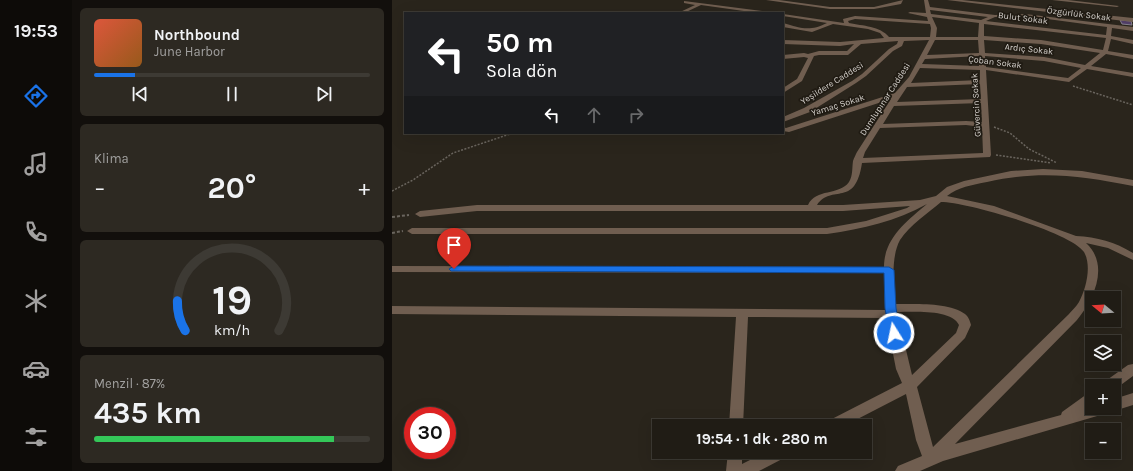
<!DOCTYPE html>
<html lang="tr">
<head>
<meta charset="utf-8">
<style>
  :root { --surface:#201c15; --page:#2d2922; --text:#f1f3f6; --muted:#a2a1a0; --line:#3d3a34; --accent:#1a73e8 }
  body { margin:0; font-family:Karla,sans-serif; background:var(--page); color:var(--text); height:100vh; display:flex; flex-direction:column; font-size:15px; white-space:nowrap }
  * { box-sizing:border-box; margin:0 }
  p { font-size:13px; color:var(--muted) }
  .icon { flex:none; width:22px; height:22px; fill:none; stroke:currentColor; stroke-width:2; stroke-linecap:round; stroke-linejoin:round }
  .map { position:relative; flex:1; overflow:hidden }
  .side { display:flex; flex-direction:column; gap:8px; padding:8px; background:#120f0c; width:320px }
  .side>* { flex:none }
  .guide { position:absolute; left:12px; top:12px; width:380px; height:122px; border-radius:0px; box-shadow:0 4px 16px #0002,0 0 0 1px var(--line); background:#202124; color:#fff; overflow:hidden }
  .needle { width:26px; rotate:288deg }
  .tools { position:absolute; left:693px; top:291px; display:grid; gap:8px }
  .tools a { display:grid; place-items:center; width:36px; height:36px; border-radius:0px; background:var(--surface); box-shadow:0 4px 16px #0002,0 0 0 1px var(--line); font-size:20px }
  .speed { position:absolute; left:12px; top:407px; display:flex; gap:8px; font-size:20px; font-weight:700; text-align:center }
  .speed>* { display:grid; place-content:center; width:52px; height:52px; border-radius:50%; background:var(--surface); box-shadow:0 4px 16px #0002,0 0 0 1px var(--line); line-height:1 }
  .speed .limit { border:6px solid #d22; background:#fff; color:#111 }
  .pin { position:absolute; display:grid; place-items:center; width:34px; height:34px; color:#fff; margin:-41px -17px; border-radius:50% 50% 50% 0; rotate:-45deg; box-shadow:0 0 4px #0007 }
  .pin .icon { rotate:45deg }
  .me { position:absolute; width:44px; margin:-22px; rotate:350deg; stroke-linejoin:round; filter:drop-shadow(0 0 3px #0008) }
  .turn { display:flex; align-items:center; gap:14px; height:84px; padding:0 16px; font-size:18px }
  .turn .icon { width:52px; height:52px; stroke-width:2.5 }
  .turn b { display:block; font-size:28px; line-height:34px }
  .lanes { display:flex; align-items:center; height:38px; padding:0 16px; background:#0003; justify-content:center; gap:20px; direction:ltr }
  .lanes .off { opacity:.35 }
  .big { font-size:30px; font-weight:700; line-height:1.1 }
  .side .tile { flex:1; display:flex; flex-direction:column; justify-content:center; gap:6px; min-width:0; padding:0 14px; border-radius:6px; background:var(--page) }
  .side .dial { align-items:center; gap:0 }
  .dial svg { height:104px; overflow:visible; fill:none; stroke:var(--line); stroke-width:7; stroke-linecap:round; text-anchor:middle }
  .dial text { fill:var(--text); stroke:none }
  .song { display:flex; align-items:center; gap:12px }
  .cover { width:48px; height:48px; border-radius:6px; background:linear-gradient(135deg,hsl(10 70% 55%),hsl(30 70% 35%)) }
  .played { height:4px; border-radius:2px; background:linear-gradient(90deg,var(--accent) 15%,var(--line) 15%) }
  .keys { display:flex; justify-content:space-around; direction:ltr }
  .heat { display:flex; justify-content:space-between; align-items:center; font-size:22px; direction:ltr }
  .charge { height:6px; border-radius:3px; background:linear-gradient(90deg,#34c759 87%,var(--line) 0) }
  .trip { position:absolute; left:260px; top:419px; width:220px; height:40px; border-radius:0px; background:var(--surface); box-shadow:0 4px 16px #0002,0 0 0 1px var(--line); font-weight:700; line-height:40px; text-align:center }
  main { display:flex; flex:1; min-height:0 }
  .menu { display:flex; flex-direction:column; width:72px; justify-content:space-around; align-items:center; background:#0d0b08; color:var(--muted) }
  .menu .icon { width:28px; height:28px }
  .menu .on { color:var(--accent) }
  .menu b { font-size:18px; color:var(--text) }
  .map>svg:first-child { display:block }
  .building { fill:#503d66; stroke:#85808b }
  .lines { fill:none; stroke-linecap:round; stroke-linejoin:round }
  .path-far1 { stroke:#6a655e; stroke-width:1.5; stroke-dasharray:2 1.5; stroke-linecap:butt }
  .path { stroke:#6a655e; stroke-width:2; stroke-dasharray:3 2; stroke-linecap:butt }
  .minor { fill:#705e50; fill-rule:evenodd }
  .route { fill:#1a73e8; stroke:#114b97 }
  .labels { text-anchor:middle; dominant-baseline:central; stroke-width:3.5; stroke-linejoin:round; paint-order:stroke }
  .far-street-label { font-size:9px; fill:#d5d1cc; stroke:#201b13 }
</style>
</head>
<body>
<main>
<nav class="menu">
<b>19:53</b>
<svg class="icon on" aria-label="directions" viewBox="0 0 24 24"><path d="M12 3l9 9-9 9-9-9zM9 14v-3h6M13 9l2 2-2 2"/></svg>
<svg class="icon" aria-label="music" viewBox="0 0 24 24"><path d="M9 18V5l10-2v13"/><circle cx="6" cy="18" r="3"/><circle cx="16" cy="16" r="3"/></svg>
<svg class="icon" aria-label="phone" viewBox="0 0 24 24"><path d="M5 4h4l2 5-3 2q2 4 5 5l2-3 5 2v4C11 20 4 13 5 4z"/></svg>
<svg class="icon" aria-label="climate" viewBox="0 0 24 24"><path d="M12 3v18M4 7l16 10M4 17L20 7"/></svg>
<svg class="icon" aria-label="car" viewBox="0 0 24 24"><path d="M5 17H2v-5l4-1 3-4h7l3 4 3 1v5h-3M9 17h6M6 11h13"/><circle cx="7" cy="17" r="2"/><circle cx="17" cy="17" r="2"/></svg>
<svg class="icon" aria-label="filters" viewBox="0 0 24 24"><path d="M4 7h16M4 17h16"/><circle cx="9" cy="7" r="2"/><circle cx="15" cy="17" r="2"/></svg>
</nav>
<section class="side">
<div class="tile">
<div class="song"><i class="cover"></i><div><b>Northbound</b><p>June Harbor</p></div></div>
<div class="played"></div>
<div class="keys"><svg class="icon" aria-label="previous" viewBox="0 0 24 24"><path d="M18 5L8 12l10 7zM5 5v14"/></svg><svg class="icon" aria-label="pause" viewBox="0 0 24 24"><path d="M8 5v14M16 5v14"/></svg><svg class="icon" aria-label="next" viewBox="0 0 24 24"><path d="M6 5l10 7-10 7zM19 5v14"/></svg></div>
</div>
<div class="tile"><p>Klima</p>
<div class="heat"><a>−</a><b class="big">20°</b><a>+</a></div>
</div>
<div class="tile dial"><svg viewBox="0 0 100 80">
<path d="M14 69A42 42 0 1 1 86 69"/>
<path d="M14 69A42 42 0 0 1 8 46" stroke="#1a73e8"/>
<text x="50" y="56" font-size="32" font-weight="700">19</text>
<text x="50" y="72" font-size="11">km/h</text>
</svg></div>
<div class="tile"><p>Menzil · 87%</p><b class="big">435 km</b><div class="charge"></div></div>
</section>
<div class="map">
<svg width="741" height="471" viewBox="0 0 741 471">
  <rect width="100%" height="100%" fill="#2a251c"/>
  <!-- building -->
  <path class="building" d="M728 20 739 21 740 25 730 24Z"/>
  <g class="lines">
    <!-- path-far1 -->
    <path class="path-far1" d="M681 86 741 105
      M602 127 618 133 637 149 665 163
      M604 155 659 163
      M0 191 21 180 61 153 121 133"/>
    <!-- path -->
    <path class="path" d="M0 217 17 215
      M0 233 11 231"/>
    <!-- minor -->
    <path class="minor" d="M374 0H387L438 7H482L511 0 509 4 482 9H438Z
      M532 0H536L538 7 603 15 633 14 741 27V31L720 28 719 36 741 40V44L719 39 716 51 741 55V59L714 54 699 66 741 73V77L695 69 677 82 594 70 599 155 598 157 470 163C463 209 440 183 425 205H451L528 200 544 196 555 187 572 181 619 171 651 169 690 171 741 180V186C688 176 649 170 595 182 580 185 566 187 555 196L602 206 684 236C705 237 723 242 741 253V260L716 248 694 243C718 265 702 299 685 320L563 444 669 415 670 412 695 394 700 392V408H722V399L741 393V405L722 411 718 409 717 412 712 414 551 461 528 471H503L506 466 530 456 524 440 514 394 452 426H432L434 422 510 383 504 369 494 318 356 317 351 426H337L344 317 0 314V306L493 310 492 273 0 272V266L492 267C492 238 515 221 535 204 504 221 471 229 435 234H20L15 231 20 228H435L474 221 515 208 518 206 451 211H85L28 217 23 214 28 211 85 205H416C424 188 447 196 457 182 461 176 460 167 461 161 462 158 464 154 465 152L499 99 397 132 391 131V127L394 128 503 93 517 77 537 40 512 41 510 46 501 51 474 76 464 83 418 112 391 122V117L412 108 460 81 470 74 497 49 505 44 506 41 469 44 456 55H427L422 56 410 81 391 93V88L405 79 416 58 412 57 391 59V55L412 53 416 54 427 51H455L462 44 448 46 391 44V40L448 42 492 38 488 33 476 29 441 24 420 32 391 27V23C409 28 417 32 435 23L391 16V14L452 23 451 19 463 16 536 21 535 17 516 13 518 12 534 13ZM538 10 596 17 589 20 539 14ZM633 16 715 27 714 35 594 21 603 17ZM540 17 587 23 586 37H544L545 28ZM463 19 538 24 539 28 538 37H497C488 26 471 26 457 23L456 21ZM592 24 714 38 711 50 649 40 592 36ZM543 40H586L587 53 535 55ZM592 40 649 44 708 53 693 65 652 57 593 53ZM587 56V66L530 64 533 59ZM593 56 652 61 689 68 676 78 594 67ZM528 68 588 70V80L519 83ZM588 84 589 99 505 102 515 87ZM589 103 590 122 574 121 491 124 502 106ZM574 125 590 127 591 153 471 158 473 152 488 128ZM549 202C574 202 679 232 692 252 700 266 694 289 687 302 684 307 680 310 677 314L541 447 525 387 573 338 579 325C578 321 576 316 573 314 557 302 523 304 504 304 501 286 499 256 508 240 518 225 536 213 549 202ZM505 312C520 312 560 309 567 325L564 333 520 375Z
      M555 0H570L741 18V22Z
      M660 0H676L727 6 725 7Z
      M292 1 377 12 379 13H366L309 5 292 13H286L303 5 292 3Z
      M741 364V376L722 390V386H710L712 382 736 365Z
      M336 452H350V464L374 452H396L394 457 367 471H334Z"/>
  </g>
  <!-- route -->
  <path class="route" d="M62 266 497 267 502 270 504 308 508 333 506 336H498L497 333 493 308 492 273 59 271 57 269Z"/>
  <g class="labels">
    <!-- far-street labels -->
    <g class="far-street-label">
      <text transform="translate(687 14) rotate(7)">Özgürlük Sokak</text>
      <text transform="translate(631 18) rotate(7)">Bulut Sokak</text>
      <text transform="translate(637 49) rotate(6)">Ardıç Sokak</text>
      <text transform="translate(603 62) rotate(7)">Çoban Sokak</text>
      <text transform="translate(440 83) rotate(-32)">Yeşildere Caddesi</text>
      <text transform="translate(493 99) rotate(-57)">Dumlupınar Caddesi</text>
      <text transform="translate(446 105) rotate(-17)">Yamaç Sokak</text>
      <text transform="translate(584 105) rotate(-93)">Güvercin Sokak</text>
    </g>
  </g>
</svg>
<div class="tools">
<a><svg class="needle" viewBox="-14 -14 28 28"><path d="M0-13l5 13h-10z" fill="#e53935"/><path d="M0 13l5-13h-10z" fill="#a2a1a0"/></svg></a>
<a><svg class="icon" aria-label="layers" viewBox="0 0 24 24"><path d="M12 4l9 5-9 5-9-5zM3 14l9 5 9-5"/></svg></a>
<a>+</a>
<a>−</a>
</div>
<div class="speed"><div class="limit">30</div></div>
<div class="pin" style="left:62px;top:269px;background:#d93025"><svg class="icon" aria-label="arrive" viewBox="0 0 24 24"><path d="M6 21V4h12l-3 4 3 4H6"/></svg></div>
<svg class="me" style="left:502px;top:333px" viewBox="-20 -20 40 40"><circle r="17" fill="#1a73e8" stroke="#fff" stroke-width="3"/><path d="M0-11L8 9 0 5-8 9z" fill="#fff"/></svg>
<div class="trip">19:54 · 1 dk · 280 m</div>
<div class="guide">
<div class="turn"><svg class="icon" aria-label="left" viewBox="0 0 24 24"><path d="M17 20v-9H6M10 6l-5 5 5 5"/></svg><div><b>50 m</b>Sola dön</div></div>
<div class="lanes"><svg class="icon" aria-label="left" viewBox="0 0 24 24"><path d="M17 20v-9H6M10 6l-5 5 5 5"/></svg><svg class="icon off" aria-label="ahead" viewBox="0 0 24 24"><path d="M12 20V5M6 11l6-6 6 6"/></svg><svg class="icon off" aria-label="right" viewBox="0 0 24 24"><path d="M7 20v-9h11M14 6l5 5-5 5"/></svg></div>
</div>
</div>
</main>
</body>
</html>
